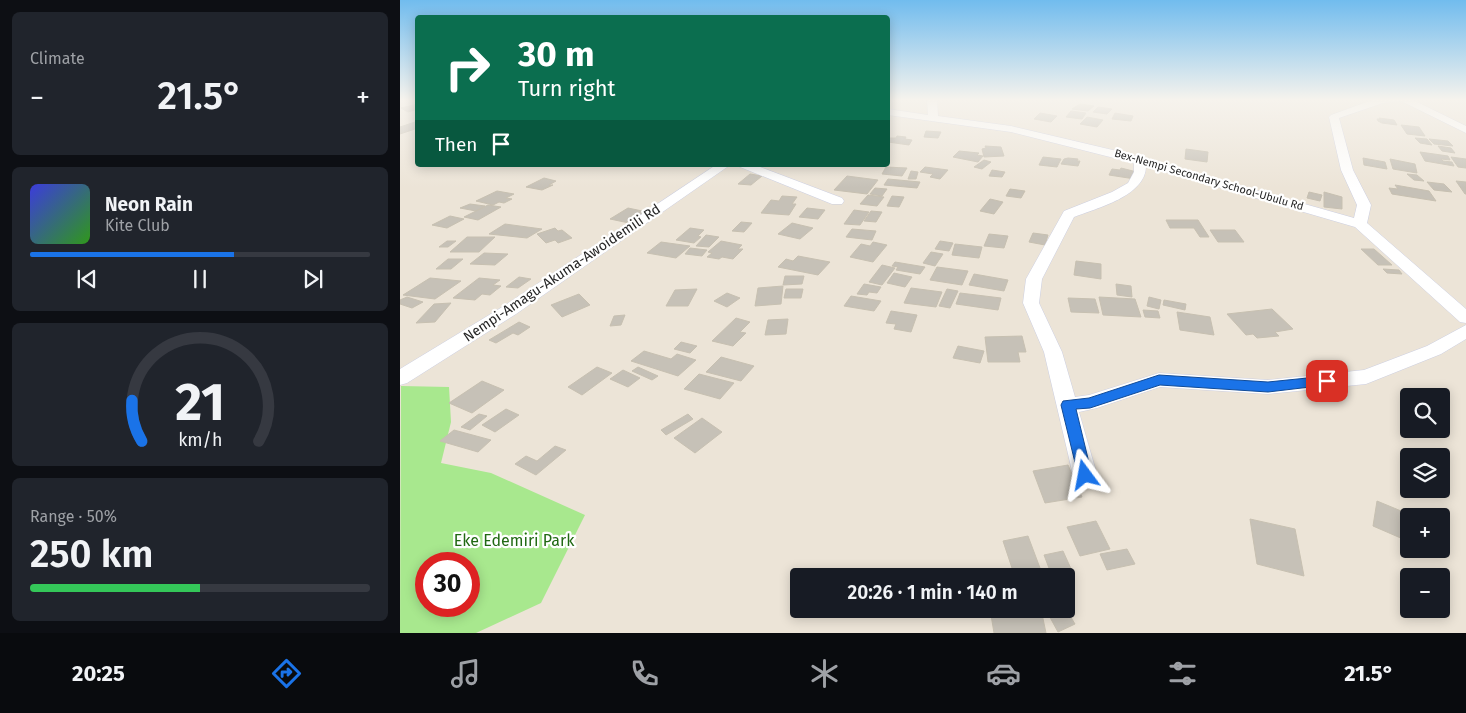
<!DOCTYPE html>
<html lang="en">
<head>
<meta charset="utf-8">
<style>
  :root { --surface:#171b24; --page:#20242c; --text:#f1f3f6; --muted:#9ea1a6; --line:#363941; --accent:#1a73e8 }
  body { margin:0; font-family:"Fira Sans",sans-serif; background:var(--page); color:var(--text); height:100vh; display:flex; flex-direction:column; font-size:19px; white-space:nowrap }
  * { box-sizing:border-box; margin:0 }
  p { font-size:16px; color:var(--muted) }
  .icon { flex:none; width:28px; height:28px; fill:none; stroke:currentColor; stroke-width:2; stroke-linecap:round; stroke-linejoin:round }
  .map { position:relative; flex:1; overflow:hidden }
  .sheet { display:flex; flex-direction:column; gap:12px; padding:12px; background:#0d0f14; width:400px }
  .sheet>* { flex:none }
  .guide { position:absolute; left:15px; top:15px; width:475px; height:152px; border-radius:5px; box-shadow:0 2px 12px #0003; background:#0b6e4f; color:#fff; overflow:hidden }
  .controls { position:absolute; left:1000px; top:388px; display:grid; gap:10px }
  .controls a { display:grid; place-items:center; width:50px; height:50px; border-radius:5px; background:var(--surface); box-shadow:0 2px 12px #0003; font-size:25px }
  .speed { position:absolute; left:15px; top:552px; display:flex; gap:10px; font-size:25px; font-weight:700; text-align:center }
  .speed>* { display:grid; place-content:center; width:65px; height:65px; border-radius:50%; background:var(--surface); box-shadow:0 2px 12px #0003; line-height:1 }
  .speed .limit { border:8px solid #d22; background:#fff; color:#111 }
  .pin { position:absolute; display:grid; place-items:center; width:42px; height:42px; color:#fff; margin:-21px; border-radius:10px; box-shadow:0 2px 8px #0006 }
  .me { position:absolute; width:55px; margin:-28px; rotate:347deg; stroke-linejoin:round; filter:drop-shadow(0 0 4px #0008) }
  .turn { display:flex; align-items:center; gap:18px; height:105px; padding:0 20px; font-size:22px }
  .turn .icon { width:65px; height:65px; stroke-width:2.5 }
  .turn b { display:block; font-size:35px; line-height:42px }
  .then { display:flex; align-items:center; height:48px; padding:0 20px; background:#0003; gap:10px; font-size:19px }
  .big { font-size:38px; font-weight:600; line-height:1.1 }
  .sheet .tile { flex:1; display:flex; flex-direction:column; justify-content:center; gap:8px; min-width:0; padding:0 18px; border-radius:8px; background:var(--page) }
  .sheet .dial { align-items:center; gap:0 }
  .dial svg { height:130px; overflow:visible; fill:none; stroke:var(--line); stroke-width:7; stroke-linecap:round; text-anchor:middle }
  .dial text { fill:var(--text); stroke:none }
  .song { display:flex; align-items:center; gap:15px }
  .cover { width:60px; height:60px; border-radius:8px; background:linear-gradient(135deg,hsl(240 70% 55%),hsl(110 70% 35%)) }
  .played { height:5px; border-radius:2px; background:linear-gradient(90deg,var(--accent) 60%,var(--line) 60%) }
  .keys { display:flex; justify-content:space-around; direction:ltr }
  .heat { display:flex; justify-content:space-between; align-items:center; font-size:28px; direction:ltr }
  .charge { height:8px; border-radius:4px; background:linear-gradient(90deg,#34c759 50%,var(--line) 0) }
  .trip { position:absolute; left:390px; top:568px; width:285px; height:50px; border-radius:5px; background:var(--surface); box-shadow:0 2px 12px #0003; font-weight:600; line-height:50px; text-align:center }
  .tab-bar { display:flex; height:80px; justify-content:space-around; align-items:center; background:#090b0e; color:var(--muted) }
  .tab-bar .icon { width:35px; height:35px }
  .tab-bar .selected { color:var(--accent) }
  .tab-bar b { font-size:22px; color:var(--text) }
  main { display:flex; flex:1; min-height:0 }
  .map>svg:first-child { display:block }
  .green { fill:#a8e88e; fill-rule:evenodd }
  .building { fill:#c6c1b7; stroke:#c7c0b1 }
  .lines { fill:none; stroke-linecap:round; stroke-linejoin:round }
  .minor-casing { stroke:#cccfe2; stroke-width:1 }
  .minor { fill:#fff; fill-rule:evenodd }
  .route { fill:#1a73e8; stroke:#114b97 }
  .labels { text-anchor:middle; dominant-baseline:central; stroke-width:4.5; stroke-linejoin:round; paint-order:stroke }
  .far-street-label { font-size:11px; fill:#272727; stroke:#fff }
  .street-label { font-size:14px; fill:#272727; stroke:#fff }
  .near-park-label { font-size:16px; fill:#216913; stroke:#fff }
</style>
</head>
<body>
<main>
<section class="sheet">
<div class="tile"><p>Climate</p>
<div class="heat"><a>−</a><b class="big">21.5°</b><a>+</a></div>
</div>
<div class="tile">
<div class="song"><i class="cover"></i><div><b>Neon Rain</b><p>Kite Club</p></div></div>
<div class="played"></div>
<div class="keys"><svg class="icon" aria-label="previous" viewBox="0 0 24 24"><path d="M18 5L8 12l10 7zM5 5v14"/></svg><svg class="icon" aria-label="pause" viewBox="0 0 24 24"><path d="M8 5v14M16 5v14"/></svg><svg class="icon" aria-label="next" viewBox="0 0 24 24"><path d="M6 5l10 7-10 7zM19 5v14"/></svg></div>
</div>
<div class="tile dial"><svg viewBox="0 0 100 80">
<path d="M14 69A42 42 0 1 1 86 69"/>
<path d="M14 69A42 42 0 0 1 8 44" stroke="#1a73e8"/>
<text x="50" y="56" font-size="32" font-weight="700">21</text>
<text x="50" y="72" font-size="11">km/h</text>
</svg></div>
<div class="tile"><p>Range · 50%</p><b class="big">250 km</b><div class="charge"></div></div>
</section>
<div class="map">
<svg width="1066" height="633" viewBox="0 0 1066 633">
  <rect width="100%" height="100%" fill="#ece4d7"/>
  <!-- green -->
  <path class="green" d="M1 386 49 387 51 422 41 463 91 473 185 515 141 603 76 633H0ZM26 564H69V606H26Z"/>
  <!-- building -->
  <path class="building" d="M18 104V109L8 112 1 108Z
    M680 104 694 106 688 111 672 109Z
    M698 107 712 109 707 114 693 112Z
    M671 111 686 113 682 119 666 117Z
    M640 113 657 116 651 122 634 119Z
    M715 113 733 116 731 121 712 119Z
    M687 117 703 120 697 127 680 124Z
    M979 118 994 120 997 125 982 123 978 121 977 119H980Z
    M18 121V128L0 134V127Z
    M1001 125 1019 127 1025 136 1007 134Z
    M526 131 541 132 538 138 524 137Z
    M497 136 506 137 505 139 512 140 509 145 488 142 489 138H496Z
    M1015 138 1027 139 1032 145 1020 143Z
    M1029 139 1048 141 1053 146 1034 144Z
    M585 146 601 147 604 156 584 157 582 149 586 148Z
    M1038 146 1051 148 1055 153 1042 151Z
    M786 149 808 152 807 162 785 159Z
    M559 151 579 153 577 155 583 156 578 162 553 157Z
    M1020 152 1048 156 1050 160 1041 159 1043 161 1052 162 1054 166 1025 161Z
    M643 157 661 159 657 167 639 165Z
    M1051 157 1066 159V168L1058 167Z
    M668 158 678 159 677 161H680L678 166 661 164 664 159Z
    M963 158 985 162 987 169 964 165Z
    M990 159 1015 164 1017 173 993 169Z
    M584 160 591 162 582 169 574 167Z
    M486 167 507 168 502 176 482 174Z
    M525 167 548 170 540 179 530 177 533 174 520 172Z
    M721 168 737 172 735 179 709 175 712 169 720 170Z
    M592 170 605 172 602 177 589 176Z
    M511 171 518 172 516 179H508Z
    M350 174 362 176 351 185 338 184Z
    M1007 174 1017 175 1024 181 1014 180Z
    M447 176 478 180 467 194 434 190Z
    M144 178 156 181 149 185H153L142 190 126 187Z
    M488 179 520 182 517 188 484 185Z
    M1056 181 1066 182V194H1065Z
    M1027 182 1044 184 1052 192 1034 190Z
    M995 185 1029 191 1036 201 992 194 989 188 998 189Z
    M475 188 487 189 482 196 470 194Z
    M610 189 625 191 621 198 606 196Z
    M97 191 114 194 106 198 112 199 104 203 99 202 93 205 76 201Z
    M909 192 922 195 920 201 907 198Z
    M924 192 942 197V209L924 207Z
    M468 195 484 197 477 206 460 204Z
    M382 196 397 197 392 204H396L389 215 361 213 371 200 379 201Z
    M492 196 504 197 499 207 487 206Z
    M590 199 603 202 594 214 580 211Z
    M70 204 85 206 76 211 60 208Z
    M88 205 101 207 78 220 64 217Z
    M228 208 247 212 229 223 210 219Z
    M407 208 425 210 418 219 399 217Z
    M454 210 469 212 460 225 444 224Z
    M471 211 482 212 476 222 464 221Z
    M50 216 64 219 47 228 32 225Z
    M766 220H798L809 237H800L794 228H770Z
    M341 222 352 223 344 232 332 231Z
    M392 223 413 228 400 239 378 234Z
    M105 224 142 229 127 238 89 234Z
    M155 228 158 231 162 230 172 238 158 243 155 240 146 243 137 234Z
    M290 228 304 230 298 236 301 237 294 243 276 240Z
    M452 229 476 231 472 240 446 237Z
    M810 230H835L844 242H818Z
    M633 233 648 235 645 245 629 242Z
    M589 234 608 236 604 248 584 246Z
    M306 235 319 237 309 247 296 246Z
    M67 237H95L79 252H50Z
    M47 241H56L48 247H39Z
    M321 241 342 245 338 249H343L333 259 322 257 319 259 307 257 312 253 308 252Z
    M540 241 553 243 549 251 535 249Z
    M261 242 290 246 276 258 247 253Z
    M473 242 487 245 473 262 450 257 461 244 470 246Z
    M555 244 582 247 579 258 552 255Z
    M290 248 307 250 302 256 285 254Z
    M961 249H974L992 265H978Z
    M531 252 543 254 535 266 523 263Z
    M84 253 108 254 95 265 70 264Z
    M398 256 430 262 418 275 378 267 386 259 393 261Z
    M48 259H63L51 269H36Z
    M676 261 701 264V279L674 275Z
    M495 262 525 267 520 274 496 270 498 267 492 266Z
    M482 265 495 268 482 285 469 282Z
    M537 267 568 271 562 285 530 280Z
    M983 269 999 270 1002 274 987 273Z
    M494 273 512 277 505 287 487 283Z
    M574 274 608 280 604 291 569 285Z
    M385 276H404L402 284 383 285Z
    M119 277 131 279 118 288 106 287Z
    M30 278 61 281 35 299 3 295Z
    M79 278 100 280 93 285 101 286 90 295 82 294 75 300 53 298Z
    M464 284 481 287 477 293 469 292 467 295 457 294Z
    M716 284 731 286 732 297 717 295Z
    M383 286 381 304 355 306 358 288Z
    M511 288 542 292 536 307 504 303Z
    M297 289 288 306H266L275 290Z
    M386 289H403L401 298H384Z
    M547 289 558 291 550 308 539 306Z
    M327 293 340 298 327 307 314 301Z
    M560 293 601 298 598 310 556 304Z
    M179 294 190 305 162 317 151 305Z
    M451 296 481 301 474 311 444 306Z
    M7 297 23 302 12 308 0 304V300Z
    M699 297 735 299 741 317 703 315Z
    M749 297 761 300 759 309 747 306Z
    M668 298 695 299 699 313 671 312Z
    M764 300 786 304 785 310 763 305Z
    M51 303 35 322 16 323 34 304Z
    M872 309 893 329 875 332 879 336 857 338 853 334 846 335 827 314Z
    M743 310 758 311 760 318 745 317Z
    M491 311 517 315 511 332 494 329 496 324 486 323Z
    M777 312 810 317 814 335 780 330Z
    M225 315 221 325 210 326 214 316Z
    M336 318 350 322 340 332 346 333 333 346 312 341Z
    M388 319 386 334 365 335 368 320Z
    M119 322 130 327 118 335 113 333 96 343 89 340Z
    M622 336 626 352H618L620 362H588L585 337Z
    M281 342 297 346 290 353 274 349Z
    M558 346 584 351 580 363 553 358Z
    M244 351 271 359 277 354 296 360 278 376 231 361Z
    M321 357 354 366 341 381 306 372Z
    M197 367 212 373 182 395 168 387Z
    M238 367 258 376 252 380 232 371Z
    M223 370 240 378 228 387 210 379Z
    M299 374 334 383 320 399 284 389Z
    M82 381 104 390 72 413 49 403Z
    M106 409 119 415 95 432 82 425Z
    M79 414 87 416 70 430 61 427Z
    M288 414 293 419 266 435 261 430Z
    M302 418 322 432 295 453 274 438Z
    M54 430 91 440 78 452 40 441Z
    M155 446 166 450 136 475 115 464 126 456 137 461Z
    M668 465 682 497 645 503 633 471Z
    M977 501 1006 513 1003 539 973 526Z
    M850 519 895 529 904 576 857 564Z
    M696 521 710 549 680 556 667 527Z
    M628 536 640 568 614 574 603 541Z
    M727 549 735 564 707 570 700 554Z
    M663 551 672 571 652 576 644 555Z
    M590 609H641L646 633H594Z
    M648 609H666L675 624 658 632 646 610Z"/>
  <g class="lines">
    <defs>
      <path id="minor" d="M527 99H537L538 116 611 126 717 151 954 218 957 205 941 170 929 117 931 115 975 99H1011L1066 126V133L1001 101 983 103 939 118 953 170 971 205 967 223 1066 309V323L1060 322 955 227 746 166C746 196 697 208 674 217L642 279 639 303 662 352 675 397 689 395 759 373 868 380 964 370 1027 346 1066 325V339L1041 354 966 384 868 394 760 387 697 408 679 412 697 475 693 482 685 485 677 482 673 475 644 352 623 303 626 279 664 211 712 192 728 183 734 172V163L611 132 488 115V109L528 115Z
        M316 165H330L116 314 7 383 0 385V369L104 306Z
        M338 165H355L442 198 444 201 442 204H432L340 167Z"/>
    </defs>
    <!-- minor casing -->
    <use href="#minor" class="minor-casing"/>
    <!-- minor -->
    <use href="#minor" class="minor"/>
  </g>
  <!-- sky -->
  <linearGradient id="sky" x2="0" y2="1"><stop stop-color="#71bcee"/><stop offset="0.53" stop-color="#f6f3ed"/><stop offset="1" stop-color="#f6f3ed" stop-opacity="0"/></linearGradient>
  <rect width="1066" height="188" fill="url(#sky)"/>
  <!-- route -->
  <path class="route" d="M759 375 868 382 927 376 932 378 933 381 932 384 927 385 868 392 760 385 690 408 676 409 692 475 690 479 685 481 679 479 661 405 663 401 689 398Z"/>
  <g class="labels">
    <!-- far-street labels -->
    <g class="far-street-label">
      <text transform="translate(809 180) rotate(16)">Bex-Nempi Secondary School-Ubulu Rd</text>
    </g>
    <!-- street labels -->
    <g class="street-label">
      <text transform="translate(162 273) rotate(-34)">Nempi-Amagu-Akuma-Awoidemili Rd</text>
    </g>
    <!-- near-park labels -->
    <g class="near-park-label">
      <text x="114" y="540">Eke Edemiri Park</text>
    </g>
  </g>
</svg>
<div class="controls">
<a><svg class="icon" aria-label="search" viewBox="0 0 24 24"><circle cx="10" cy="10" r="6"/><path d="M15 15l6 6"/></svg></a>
<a><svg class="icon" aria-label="layers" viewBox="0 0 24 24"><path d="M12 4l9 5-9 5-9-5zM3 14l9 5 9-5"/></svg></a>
<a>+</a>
<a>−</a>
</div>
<div class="speed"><div class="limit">30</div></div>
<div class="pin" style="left:927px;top:381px;background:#d93025"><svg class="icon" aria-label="arrive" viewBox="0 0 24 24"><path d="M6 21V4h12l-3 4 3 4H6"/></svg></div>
<svg class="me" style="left:685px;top:475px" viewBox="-20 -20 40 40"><path d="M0-17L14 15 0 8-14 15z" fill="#1a73e8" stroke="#fff" stroke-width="4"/></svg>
<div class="trip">20:26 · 1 min · 140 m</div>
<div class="guide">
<div class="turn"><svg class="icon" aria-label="right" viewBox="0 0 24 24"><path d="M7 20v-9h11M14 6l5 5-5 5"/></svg><div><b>30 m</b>Turn right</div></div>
<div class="then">Then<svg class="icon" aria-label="arrive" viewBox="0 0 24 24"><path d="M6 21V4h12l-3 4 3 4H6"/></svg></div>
</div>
</div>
</main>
<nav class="tab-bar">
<b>20:25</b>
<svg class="icon selected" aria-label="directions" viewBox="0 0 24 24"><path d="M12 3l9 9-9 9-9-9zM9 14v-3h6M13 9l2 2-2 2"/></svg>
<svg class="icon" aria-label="music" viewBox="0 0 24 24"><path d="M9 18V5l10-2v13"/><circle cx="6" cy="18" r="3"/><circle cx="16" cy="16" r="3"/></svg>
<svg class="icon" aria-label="phone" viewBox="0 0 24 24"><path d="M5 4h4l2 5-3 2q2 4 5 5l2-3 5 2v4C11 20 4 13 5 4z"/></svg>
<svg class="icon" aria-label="climate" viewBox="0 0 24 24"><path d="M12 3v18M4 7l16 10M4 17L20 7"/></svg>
<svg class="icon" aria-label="car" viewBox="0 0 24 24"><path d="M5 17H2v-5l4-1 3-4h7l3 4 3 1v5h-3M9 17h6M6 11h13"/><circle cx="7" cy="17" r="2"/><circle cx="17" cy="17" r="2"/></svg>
<svg class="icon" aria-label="filters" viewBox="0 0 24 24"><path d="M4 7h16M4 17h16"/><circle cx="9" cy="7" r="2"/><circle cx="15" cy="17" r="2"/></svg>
<b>21.5°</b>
</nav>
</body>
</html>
